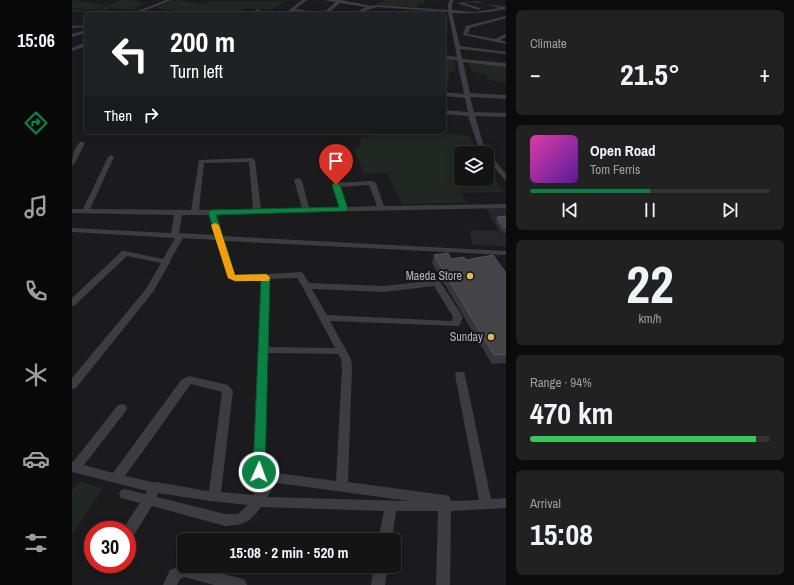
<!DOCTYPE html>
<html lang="en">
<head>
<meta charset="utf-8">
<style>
  :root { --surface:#141415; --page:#212122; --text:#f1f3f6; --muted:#9d9ea0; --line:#333334; --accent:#0b8043 }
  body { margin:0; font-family:"Archivo Narrow",sans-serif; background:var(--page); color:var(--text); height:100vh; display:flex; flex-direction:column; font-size:15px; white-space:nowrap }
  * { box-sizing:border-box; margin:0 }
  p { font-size:13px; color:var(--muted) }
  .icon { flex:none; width:22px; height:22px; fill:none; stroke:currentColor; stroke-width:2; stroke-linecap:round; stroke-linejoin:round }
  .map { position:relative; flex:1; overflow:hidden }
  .sheet { display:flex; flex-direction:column; gap:10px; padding:10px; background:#0b0b0c; width:288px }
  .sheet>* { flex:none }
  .banner { position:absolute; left:12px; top:12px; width:362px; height:122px; border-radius:6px; box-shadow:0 2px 10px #0003,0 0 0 1px var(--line); background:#202124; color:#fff; overflow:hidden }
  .fabs { position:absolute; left:382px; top:146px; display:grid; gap:8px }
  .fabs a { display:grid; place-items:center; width:40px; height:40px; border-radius:6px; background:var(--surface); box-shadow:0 2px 10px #0003,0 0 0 1px var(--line); font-size:20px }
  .speed { position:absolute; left:12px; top:521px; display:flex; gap:8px; font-size:20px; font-weight:700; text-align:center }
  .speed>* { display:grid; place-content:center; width:52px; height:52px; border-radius:50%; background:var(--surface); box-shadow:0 2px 10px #0003,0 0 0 1px var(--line); line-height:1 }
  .speed .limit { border:6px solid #d22; background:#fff; color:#111 }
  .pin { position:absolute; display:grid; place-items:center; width:34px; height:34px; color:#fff; margin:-41px -17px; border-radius:50% 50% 50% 0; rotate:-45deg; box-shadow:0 0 4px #0007 }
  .pin .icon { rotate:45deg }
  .me { position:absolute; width:44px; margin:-22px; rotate:2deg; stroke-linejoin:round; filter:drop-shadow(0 0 3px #0008) }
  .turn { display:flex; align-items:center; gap:14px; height:84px; padding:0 20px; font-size:18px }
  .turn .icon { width:52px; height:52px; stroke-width:2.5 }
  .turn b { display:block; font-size:28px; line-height:34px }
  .then { display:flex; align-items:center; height:38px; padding:0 20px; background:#0003; gap:8px; font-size:15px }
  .big { font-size:30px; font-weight:700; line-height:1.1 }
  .sheet .tile { flex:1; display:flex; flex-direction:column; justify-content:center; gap:6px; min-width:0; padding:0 14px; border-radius:6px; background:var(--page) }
  .sheet .dial { align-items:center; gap:0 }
  .dial b { font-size:52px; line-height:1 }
  .song { display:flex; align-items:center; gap:12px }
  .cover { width:48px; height:48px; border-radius:6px; background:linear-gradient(135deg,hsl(320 70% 55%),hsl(270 70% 35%)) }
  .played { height:4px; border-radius:2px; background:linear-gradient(90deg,var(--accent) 50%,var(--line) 50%) }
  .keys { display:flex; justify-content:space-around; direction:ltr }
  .heat { display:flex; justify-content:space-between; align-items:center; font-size:22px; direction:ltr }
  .charge { height:6px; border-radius:3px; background:linear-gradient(90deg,#34c759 94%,var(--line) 0) }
  .trip { position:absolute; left:105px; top:533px; width:224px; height:40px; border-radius:6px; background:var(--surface); box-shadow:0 2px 10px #0003,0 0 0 1px var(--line); font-weight:700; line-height:40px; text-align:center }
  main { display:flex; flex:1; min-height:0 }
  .tabs { display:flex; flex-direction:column; width:72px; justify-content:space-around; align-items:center; background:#080808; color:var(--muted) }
  .tabs .icon { width:28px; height:28px }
  .tabs .on { color:var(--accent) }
  .tabs b { font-size:18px; color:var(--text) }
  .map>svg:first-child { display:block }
  .built { fill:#272629 }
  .green { fill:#212722 }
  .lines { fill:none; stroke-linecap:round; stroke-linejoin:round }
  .minor { fill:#3c3c41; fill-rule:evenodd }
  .wall { fill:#37363a }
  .building { fill:#444347; stroke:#555559 }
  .route { fill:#0b8043; stroke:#07532c }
  .slow { fill:#f59e0b }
  .poi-dot { fill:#dcbb52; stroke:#161517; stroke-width:1.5 }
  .labels { text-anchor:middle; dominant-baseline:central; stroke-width:4; stroke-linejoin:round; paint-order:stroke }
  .poi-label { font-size:12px; fill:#afb1ba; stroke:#161517; text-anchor:end }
</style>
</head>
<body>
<main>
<nav class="tabs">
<b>15:06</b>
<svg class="icon on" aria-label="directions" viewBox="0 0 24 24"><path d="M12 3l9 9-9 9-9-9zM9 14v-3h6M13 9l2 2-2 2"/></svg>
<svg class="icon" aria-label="music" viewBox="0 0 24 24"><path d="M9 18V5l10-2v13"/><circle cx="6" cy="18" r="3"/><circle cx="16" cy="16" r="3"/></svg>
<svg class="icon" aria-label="phone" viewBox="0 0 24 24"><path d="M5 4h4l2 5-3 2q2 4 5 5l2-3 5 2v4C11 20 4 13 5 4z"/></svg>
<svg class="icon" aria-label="climate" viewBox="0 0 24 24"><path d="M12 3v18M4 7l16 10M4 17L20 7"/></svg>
<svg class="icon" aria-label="car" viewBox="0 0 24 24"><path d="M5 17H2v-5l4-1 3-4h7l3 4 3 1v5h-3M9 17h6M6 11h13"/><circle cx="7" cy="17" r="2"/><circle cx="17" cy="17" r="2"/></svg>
<svg class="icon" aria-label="filters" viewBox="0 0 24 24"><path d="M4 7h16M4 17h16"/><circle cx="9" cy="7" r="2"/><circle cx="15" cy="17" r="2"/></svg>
</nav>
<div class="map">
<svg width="434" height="585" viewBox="0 0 434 585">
  <rect width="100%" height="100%" fill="#1b1a1c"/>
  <!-- built -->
  <path class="built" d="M414 208H434V246L400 245 398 230 427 231Z"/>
  <!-- green -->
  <path class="green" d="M0 0 35 5 22 10 0 8Z
    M48 0H57L73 4 65 7V9L59 10 39 8 26 14 0 12V9L22 12Z
    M103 0 133 4 138 1H119H214L200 10 173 8 164 14H104L107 12 85 8V7Z
    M312 0H358L352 1 351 4H347L344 7 305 5 302 4Z
    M372 58 382 59 384 72H377L378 82H372Z
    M396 61 434 66V83L416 80 414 74 400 72Z
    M294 132H363L398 136 405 153H389V179H415V168L432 192 389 193 395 203 330 204 315 173 292 174 282 149 288 146 289 137H299Z
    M7 481 31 488 0 535V490Z"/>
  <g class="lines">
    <!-- minor -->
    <path class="minor" d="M94 0H100L64 14H58Z
      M230 0H235L223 9 251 13 264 2 251 0H269L300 6 305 5 376 10V4L378 0H382L380 4V10L403 12 428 8 404 1 392 3 408 8 407 10 385 3C402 0 417 5 434 7V9C415 13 399 14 380 13L388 46 434 52V54L388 49 390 59 434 63V67L391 62 398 93 434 95V99L398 97 402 112 434 113V117L403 116 411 143 417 153 434 174V180L432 179 415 159V153H411L405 143 396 116 372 114V110L396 112 393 98 372 96V92L392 94 385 60 372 59V55L385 57 376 12 305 7C296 9 288 14 279 14L294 7 268 3 255 14 220 11 217 14H212Z
      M185 9 188 10 183 14H178Z
      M434 16V18L398 28 396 34 423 39 434 34V37L428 40 434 42V44L391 35 394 26Z
      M14 25V27L0 28V26Z
      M14 30V33L0 37V34Z
      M12 43H14V46L0 51V48Z
      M10 141 13 143 3 163 0 165C0 157 2 145 10 141Z
      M39 155 42 157 18 209 119 210 127 160 180 158 183 160 189 209 230 208 222 180 226 178 230 180 237 208 268 207 260 185 261 183 300 181 304 183 312 206 434 204V208L145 214 151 236 434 251V255L153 241 163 275 165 276 228 272 231 273 237 283 312 286 365 280 369 283 391 317 387 326 258 321 279 359 280 368 276 482 373 495 377 496 379 501 407 500 383 375 384 372H392L393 375 419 499 434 498V508L379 511 378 585H364L366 511H324L320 540H306L312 511 189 507C180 521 170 526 153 526L80 506 60 538 55 540V530H50L68 503 49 498 47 494 49 490 53 489 73 494 75 491 0 472V461L1 462 46 405 50 404 54 405 55 408 54 411 12 465 41 473 109 380 117 376 156 385 161 391 149 492 182 495 180 488 189 280 163 282 156 278 144 240 111 238 98 261 99 262 97 264 81 292 4 388 0 389V378L74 289 89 263 55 256 3 305 0 306V298L50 251H53L91 259 103 238 0 232V228L99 233 102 215 0 213V209H11L36 157ZM177 162 181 209 127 210 132 163ZM297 185 305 206 275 207 268 187ZM110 215H137L143 235 107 233ZM225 278 230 286 263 348 196 347 198 279ZM362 286 381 317 380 321 255 315 240 289 312 292ZM196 353 266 354 269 359 270 368 264 481 205 473 196 476 192 479ZM119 384 150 392 137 491C128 490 83 481 80 482L53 476ZM204 483H205L338 501 195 497ZM86 493 138 501 176 505 166 514H153L85 497Z
      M29 564H43L40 569 35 571 30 569Z
      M112 565V566H117L168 578 173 580 175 585H142L112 577 108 579 105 585H91L98 570Z
      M302 566H316L313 585H299Z"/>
  </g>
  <!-- wall -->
  <path class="wall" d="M434 216V233H431L424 222 425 217Z
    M362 255 379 259 394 260 434 273V363L420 364 360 263Z"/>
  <!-- building -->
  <path class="building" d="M434 216V228H432L425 217Z
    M376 253 379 259 392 257 394 260 421 255 434 273V354L422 355 362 255Z"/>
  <!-- route -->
  <path class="route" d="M262 183H264L268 185 276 209 274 211 144 215 163 275 194 274 198 277 193 472 191 476 187 477 183 476 181 472 189 280 163 281 156 278 136 212 140 210 267 207 260 185Z"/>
  <!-- slow -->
  <path class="slow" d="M143 223 147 225 163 275 194 274 198 277 197 281H163L156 278 139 225Z"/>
  <!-- markers -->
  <g class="poi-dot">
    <circle cx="398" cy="276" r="4"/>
    <circle cx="419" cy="337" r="4"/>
  </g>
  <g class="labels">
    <!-- poi labels -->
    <g class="poi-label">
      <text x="390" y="276">Maeda Store</text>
      <text x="411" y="337">Sunday</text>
    </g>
  </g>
</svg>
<div class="fabs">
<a><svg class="icon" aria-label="layers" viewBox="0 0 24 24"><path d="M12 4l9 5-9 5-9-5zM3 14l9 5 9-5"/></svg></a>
</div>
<div class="speed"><div class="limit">30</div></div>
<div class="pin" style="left:264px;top:185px;background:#d93025"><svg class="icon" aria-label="arrive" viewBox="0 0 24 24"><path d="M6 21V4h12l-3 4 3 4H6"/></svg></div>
<svg class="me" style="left:187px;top:472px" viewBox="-20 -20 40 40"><circle r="17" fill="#0b8043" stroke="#fff" stroke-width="3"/><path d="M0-11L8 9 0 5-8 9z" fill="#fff"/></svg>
<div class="trip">15:08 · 2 min · 520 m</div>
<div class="banner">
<div class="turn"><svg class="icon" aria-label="left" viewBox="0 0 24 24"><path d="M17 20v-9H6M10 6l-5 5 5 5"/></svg><div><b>200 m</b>Turn left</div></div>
<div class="then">Then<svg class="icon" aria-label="right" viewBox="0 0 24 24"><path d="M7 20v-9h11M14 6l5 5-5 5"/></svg></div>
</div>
</div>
<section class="sheet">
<div class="tile"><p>Climate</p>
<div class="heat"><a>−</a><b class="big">21.5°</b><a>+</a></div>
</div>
<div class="tile">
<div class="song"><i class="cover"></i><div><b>Open Road</b><p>Tom Ferris</p></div></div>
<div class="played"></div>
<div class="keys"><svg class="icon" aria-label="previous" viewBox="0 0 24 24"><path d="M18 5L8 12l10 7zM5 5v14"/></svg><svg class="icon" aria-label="pause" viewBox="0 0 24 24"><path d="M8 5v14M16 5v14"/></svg><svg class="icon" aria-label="next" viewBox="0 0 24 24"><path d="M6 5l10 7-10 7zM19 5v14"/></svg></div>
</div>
<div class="tile dial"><b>22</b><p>km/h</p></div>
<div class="tile"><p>Range · 94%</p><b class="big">470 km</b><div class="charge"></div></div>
<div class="tile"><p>Arrival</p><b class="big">15:08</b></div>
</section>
</main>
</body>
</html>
